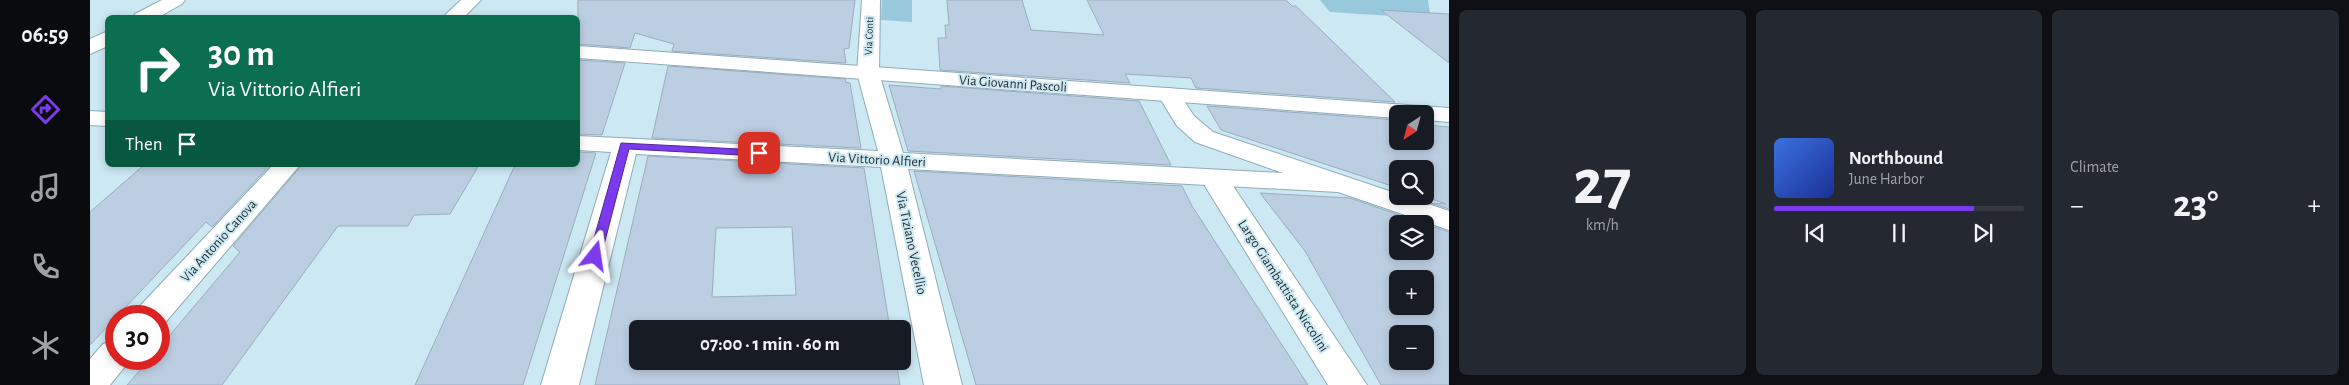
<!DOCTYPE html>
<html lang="en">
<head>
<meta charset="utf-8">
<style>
  :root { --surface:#171b24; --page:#242831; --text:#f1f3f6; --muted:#9ea1a6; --line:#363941; --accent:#7c3aed }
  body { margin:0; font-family:"Alegreya Sans",sans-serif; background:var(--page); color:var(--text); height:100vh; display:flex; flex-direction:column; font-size:19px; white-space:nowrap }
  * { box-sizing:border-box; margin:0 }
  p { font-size:16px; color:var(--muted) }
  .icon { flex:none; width:28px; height:28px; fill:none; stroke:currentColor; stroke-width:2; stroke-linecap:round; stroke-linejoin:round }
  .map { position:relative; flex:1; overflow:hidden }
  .details { display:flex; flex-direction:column; gap:10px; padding:10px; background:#0d0f14; width:900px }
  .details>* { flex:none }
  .guide { position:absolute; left:15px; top:15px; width:475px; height:152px; border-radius:8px; box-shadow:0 2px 8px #0003; background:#0b6e4f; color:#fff; overflow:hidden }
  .needle { width:32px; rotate:216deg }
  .tools { position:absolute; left:1299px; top:105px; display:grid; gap:10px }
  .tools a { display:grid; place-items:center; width:45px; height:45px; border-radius:8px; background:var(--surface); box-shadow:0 2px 8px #0003; font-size:25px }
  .speed { position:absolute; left:15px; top:305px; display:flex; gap:10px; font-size:25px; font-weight:700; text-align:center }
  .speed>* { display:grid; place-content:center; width:65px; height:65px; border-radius:50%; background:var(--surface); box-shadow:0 2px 8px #0003; line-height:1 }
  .speed .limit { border:8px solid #d22; background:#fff; color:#111 }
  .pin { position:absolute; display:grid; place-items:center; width:42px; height:42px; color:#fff; margin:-21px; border-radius:10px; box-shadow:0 2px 8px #0006 }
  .me { position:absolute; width:55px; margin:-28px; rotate:15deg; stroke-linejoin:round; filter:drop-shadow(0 0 4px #0008) }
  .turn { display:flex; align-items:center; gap:18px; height:105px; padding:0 20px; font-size:22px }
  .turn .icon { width:65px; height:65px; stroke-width:2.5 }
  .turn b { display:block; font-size:35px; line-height:42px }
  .then { display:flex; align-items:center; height:48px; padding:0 20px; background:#0003; gap:10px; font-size:19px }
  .big { font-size:38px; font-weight:600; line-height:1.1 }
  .details .card { flex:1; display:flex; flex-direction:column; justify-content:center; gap:8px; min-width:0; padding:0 18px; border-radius:8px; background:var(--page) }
  .details .dial { align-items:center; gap:0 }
  .dial b { font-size:65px; line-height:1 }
  .song { display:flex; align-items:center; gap:15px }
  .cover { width:60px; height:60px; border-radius:8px; background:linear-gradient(135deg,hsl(220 70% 55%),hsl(230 70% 35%)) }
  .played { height:5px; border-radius:2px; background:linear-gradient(90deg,var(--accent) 80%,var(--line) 80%) }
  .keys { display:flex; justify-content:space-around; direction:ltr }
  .heat { display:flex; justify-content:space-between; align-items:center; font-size:28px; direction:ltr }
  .details .tiles { flex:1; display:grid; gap:10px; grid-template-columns:repeat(3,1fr) }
  .trip { position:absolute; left:539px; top:320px; width:282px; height:50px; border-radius:8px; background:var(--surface); box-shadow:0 2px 8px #0003; font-weight:600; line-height:50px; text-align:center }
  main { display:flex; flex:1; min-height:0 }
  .dock { display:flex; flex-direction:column; width:90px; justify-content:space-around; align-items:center; background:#090b0e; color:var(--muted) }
  .dock .icon { width:35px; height:35px }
  .dock .active { color:var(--accent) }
  .dock b { font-size:22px; color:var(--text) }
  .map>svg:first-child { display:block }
  .green { fill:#98c8db }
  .building { fill:#bccee1; stroke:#9badbf; fill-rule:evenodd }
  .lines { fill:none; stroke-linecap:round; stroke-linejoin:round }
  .pedestrian-casing { stroke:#91abb5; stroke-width:2 }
  .minor-casing { stroke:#91abb5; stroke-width:2 }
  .tertiary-casing { stroke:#91abb5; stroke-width:2 }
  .secondary-casing { stroke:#91abb5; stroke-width:2 }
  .pedestrian { fill:#fff; fill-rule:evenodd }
  .minor { fill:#fff; fill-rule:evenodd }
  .tertiary { fill:#fff; fill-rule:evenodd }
  .secondary { fill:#fff; fill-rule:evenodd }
  .route { fill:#7c3aed; stroke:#51269a }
  .labels { text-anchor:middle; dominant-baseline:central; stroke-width:4; stroke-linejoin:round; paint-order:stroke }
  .far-street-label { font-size:11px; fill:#252f33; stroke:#cce8f3 }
  .street-label { font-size:14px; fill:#252f33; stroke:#cce8f3 }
</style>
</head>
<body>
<main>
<nav class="dock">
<b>06:59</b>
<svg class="icon active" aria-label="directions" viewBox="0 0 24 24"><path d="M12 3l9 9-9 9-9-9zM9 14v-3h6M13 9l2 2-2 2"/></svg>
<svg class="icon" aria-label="music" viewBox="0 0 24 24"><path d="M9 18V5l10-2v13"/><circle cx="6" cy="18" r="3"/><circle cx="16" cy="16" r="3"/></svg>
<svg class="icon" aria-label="phone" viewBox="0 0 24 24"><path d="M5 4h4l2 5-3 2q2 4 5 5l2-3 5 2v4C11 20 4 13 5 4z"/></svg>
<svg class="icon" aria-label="climate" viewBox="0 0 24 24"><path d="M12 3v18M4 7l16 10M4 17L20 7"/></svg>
</nav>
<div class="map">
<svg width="1359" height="385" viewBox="0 0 1359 385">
  <rect width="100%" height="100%" fill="#cce8f3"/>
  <!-- green -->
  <path class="green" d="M792 0H822V22L791 20Z
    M1230 0H1338L1340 13 1302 16 1240 12Z"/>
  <!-- building -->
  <path class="building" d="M488 0H765L759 48 754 49 756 63 582 51 584 44 545 33 540 48 488 44Z
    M857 0H932L941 30 1014 35 997 0H1196L1202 6H1206L1305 102 1106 88 1101 78 1035 74 1040 83 850 70 848 38H856L855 25H859Z
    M1291 10 1359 14V63Z
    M488 60 535 63 512 135 488 134Z
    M578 66 756 79 755 82 760 83 771 148 562 138Z
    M799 85 851 89V86L1049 101 1081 165 818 151Z
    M1117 106 1308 120V141H1335V125L1359 127V209L1341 203 1356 204 1333 196H1335V169H1308V188L1131 130Z
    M488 152 506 153 433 385H325L425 165H488Z
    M558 156 774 168 800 329H548V361H806L810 385H505ZM702 227 706 295 622 297 626 228Z
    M54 165H180L122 227 116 222 0 345V212Z
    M212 165H389L360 214 324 215 318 226H248L132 385H37L60 359H69V348L150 252 143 246Z
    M824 171 1092 186 1102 206 1218 385H886Z
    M1170 193 1260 198 1335 224H1308V251H1335V224L1359 232V385H1291L1215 251ZM1308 279H1335V306H1308ZM1308 334H1335V361H1308Z"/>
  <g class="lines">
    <defs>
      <path id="pedestrian" d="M1129 178 1139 180 1277 385H1238L1115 186 1119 180Z"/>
      <path id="minor" d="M772 0H790L789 73 813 153 1193 173 1105 142 1087 126 1068 95 1071 90 1079 88 1087 90 1104 116 1123 132 1308 194V196H1315L1359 211V230L1248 192 818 169 872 385H834L791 167 546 154 489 385H451L521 152 488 150V136L788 151 767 73Z
        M0 111 18 112V126L0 125Z"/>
      <path id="tertiary" d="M488 46 1359 108V122L1335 120V114H1308V118L488 58Z"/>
      <path id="secondary" d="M72 0H95L92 4 67 18H43L45 14Z
        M371 0H391L373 18H352Z
        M18 31V46L0 54V39Z
        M183 165H210L73 325 69 326V316H44L49 307Z
        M26 340V359H41L20 385H0V359L13 344Z"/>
    </defs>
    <!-- pedestrian casing -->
    <use href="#pedestrian" class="pedestrian-casing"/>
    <!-- minor casing -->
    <use href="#minor" class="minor-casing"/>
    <!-- tertiary casing -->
    <use href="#tertiary" class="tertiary-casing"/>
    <!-- secondary casing -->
    <use href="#secondary" class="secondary-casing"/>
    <!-- pedestrian -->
    <use href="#pedestrian" class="pedestrian"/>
    <!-- minor -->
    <use href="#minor" class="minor"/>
    <!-- tertiary -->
    <use href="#tertiary" class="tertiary"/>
    <!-- secondary -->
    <use href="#secondary" class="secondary"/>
  </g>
  <!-- route -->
  <path class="route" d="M531 143 669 150 674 153 669 156 539 149 511 256 505 260 499 256Z"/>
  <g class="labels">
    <!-- far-street labels -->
    <g class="far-street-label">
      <text transform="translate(779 36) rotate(-88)">Via Conti</text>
    </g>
    <!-- street labels -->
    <g class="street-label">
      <text transform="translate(923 84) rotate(4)">Via Giovanni Pascoli</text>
      <text transform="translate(787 160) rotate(3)">Via Vittorio Alfieri</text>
      <text transform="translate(129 241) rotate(-48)">Via Antonio Canova</text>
      <text transform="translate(821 243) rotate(78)">Via Tiziano Vecellio</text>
      <text transform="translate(1193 286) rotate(57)">Largo Giambattista Niccolini</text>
    </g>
  </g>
</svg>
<div class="tools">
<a><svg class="needle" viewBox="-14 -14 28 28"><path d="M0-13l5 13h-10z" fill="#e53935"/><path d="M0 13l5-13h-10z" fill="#9ea1a6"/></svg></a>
<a><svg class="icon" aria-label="search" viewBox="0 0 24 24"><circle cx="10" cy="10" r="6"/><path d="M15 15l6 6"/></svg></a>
<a><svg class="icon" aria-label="layers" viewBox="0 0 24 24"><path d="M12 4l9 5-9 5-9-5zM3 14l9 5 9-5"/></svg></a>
<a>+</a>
<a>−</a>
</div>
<div class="speed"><div class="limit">30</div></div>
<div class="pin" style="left:669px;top:153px;background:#d93025"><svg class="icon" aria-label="arrive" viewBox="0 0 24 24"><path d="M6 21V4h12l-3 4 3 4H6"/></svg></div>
<svg class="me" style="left:505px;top:256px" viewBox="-20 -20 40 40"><path d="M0-17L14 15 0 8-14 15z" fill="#7c3aed" stroke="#fff" stroke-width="4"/></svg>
<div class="trip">07:00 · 1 min · 60 m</div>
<div class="guide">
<div class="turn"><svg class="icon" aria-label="right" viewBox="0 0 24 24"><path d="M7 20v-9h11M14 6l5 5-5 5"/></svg><div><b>30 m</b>Via Vittorio Alfieri</div></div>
<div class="then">Then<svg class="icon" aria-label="arrive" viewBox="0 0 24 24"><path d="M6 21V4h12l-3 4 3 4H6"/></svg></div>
</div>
</div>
<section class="details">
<div class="tiles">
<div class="card dial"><b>27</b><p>km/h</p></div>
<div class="card">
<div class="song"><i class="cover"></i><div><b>Northbound</b><p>June Harbor</p></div></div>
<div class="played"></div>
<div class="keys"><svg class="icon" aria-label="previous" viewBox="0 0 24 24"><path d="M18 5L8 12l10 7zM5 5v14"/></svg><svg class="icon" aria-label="pause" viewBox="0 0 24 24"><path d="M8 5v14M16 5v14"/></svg><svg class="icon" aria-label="next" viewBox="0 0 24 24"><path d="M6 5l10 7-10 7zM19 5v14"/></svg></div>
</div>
<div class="card"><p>Climate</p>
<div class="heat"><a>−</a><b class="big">23°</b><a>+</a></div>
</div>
</div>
</section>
</main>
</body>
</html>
